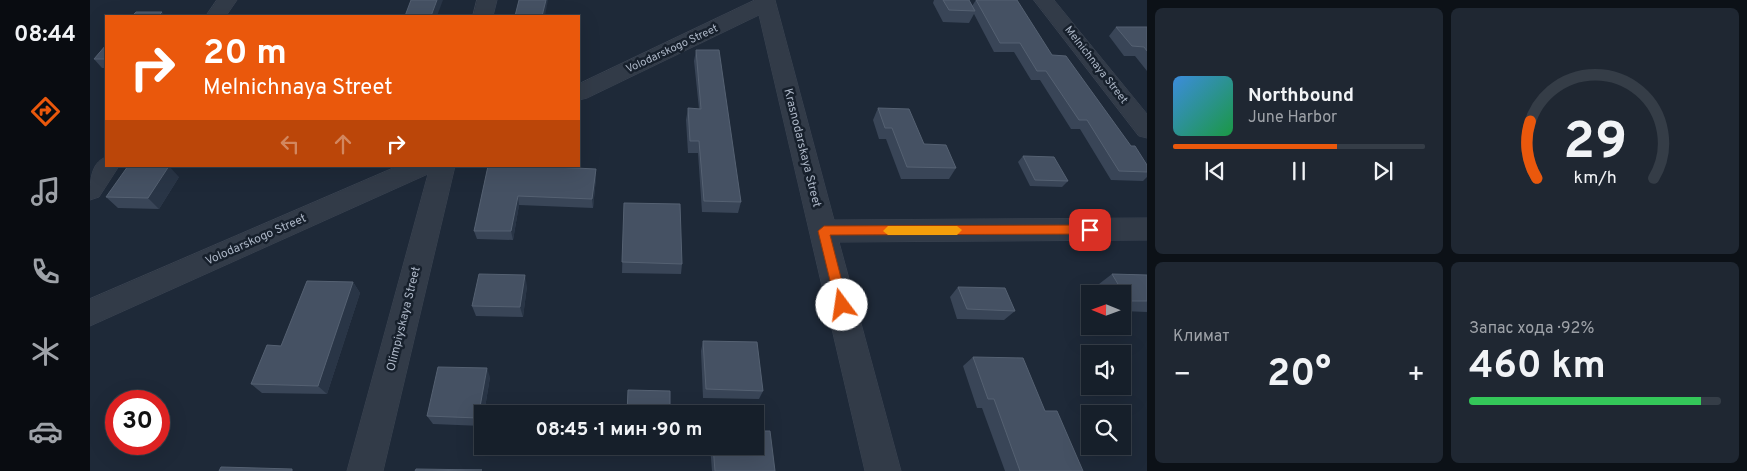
<!DOCTYPE html>
<html lang="ru">
<head>
<meta charset="utf-8">
<style>
  :root { --surface:#161f2a; --page:#1f2732; --text:#f1f3f6; --muted:#9ea2a8; --line:#353d47; --accent:#ea580c }
  body { margin:0; font-family:Overpass,sans-serif; background:var(--page); color:var(--text); height:100vh; display:flex; flex-direction:column; font-size:19px; white-space:nowrap }
  * { box-sizing:border-box; margin:0 }
  p { font-size:16px; color:var(--muted) }
  .icon { flex:none; width:28px; height:28px; fill:none; stroke:currentColor; stroke-width:2; stroke-linecap:round; stroke-linejoin:round }
  .map { position:relative; flex:1; overflow:hidden }
  .panel { display:flex; flex-direction:column; gap:8px; padding:8px; background:#0c1117; width:600px }
  .panel>* { flex:none }
  .banner { position:absolute; left:15px; top:15px; width:475px; height:152px; border-radius:0px; box-shadow:0 5px 20px #0002,0 0 0 1px var(--line); background:#ea580c; color:#fff; overflow:hidden }
  .needle { width:32px; rotate:271deg }
  .buttons { position:absolute; left:991px; top:285px; display:grid; gap:10px }
  .buttons a { display:grid; place-items:center; width:50px; height:50px; border-radius:0px; background:var(--surface); box-shadow:0 5px 20px #0002,0 0 0 1px var(--line); font-size:25px }
  .speed { position:absolute; left:15px; top:390px; display:flex; gap:10px; font-size:25px; font-weight:700; text-align:center }
  .speed>* { display:grid; place-content:center; width:65px; height:65px; border-radius:50%; background:var(--surface); box-shadow:0 5px 20px #0002,0 0 0 1px var(--line); line-height:1 }
  .speed .limit { border:8px solid #d22; background:#fff; color:#111 }
  .pin { position:absolute; display:grid; place-items:center; width:42px; height:42px; color:#fff; margin:-21px; border-radius:10px; box-shadow:0 2px 8px #0006 }
  .me { position:absolute; width:55px; margin:-28px; rotate:346deg; stroke-linejoin:round; filter:drop-shadow(0 0 4px #0008) }
  .turn { display:flex; align-items:center; gap:18px; height:105px; padding:0 15px; font-size:22px }
  .turn .icon { width:65px; height:65px; stroke-width:2.5 }
  .turn b { display:block; font-size:35px; line-height:42px }
  .lanes { display:flex; align-items:center; height:48px; padding:0 15px; background:#0003; justify-content:center; gap:25px; direction:ltr }
  .lanes .off { opacity:.35 }
  .big { font-size:38px; font-weight:700; line-height:1.1 }
  .panel .widget { flex:1; display:flex; flex-direction:column; justify-content:center; gap:8px; min-width:0; padding:0 18px; border-radius:8px; background:var(--page) }
  .panel .dial { align-items:center; gap:0 }
  .dial svg { height:130px; overflow:visible; fill:none; stroke:var(--line); stroke-width:7; stroke-linecap:round; text-anchor:middle }
  .dial text { fill:var(--text); stroke:none }
  .song { display:flex; align-items:center; gap:15px }
  .cover { width:60px; height:60px; border-radius:8px; background:linear-gradient(135deg,hsl(210 70% 55%),hsl(140 70% 35%)) }
  .played { height:5px; border-radius:2px; background:linear-gradient(90deg,var(--accent) 65%,var(--line) 65%) }
  .keys { display:flex; justify-content:space-around; direction:ltr }
  .heat { display:flex; justify-content:space-between; align-items:center; font-size:28px; direction:ltr }
  .charge { height:8px; border-radius:4px; background:linear-gradient(90deg,#34c759 92%,var(--line) 0) }
  .panel .tiles { flex:1; display:grid; gap:8px; grid-template-columns:repeat(2,1fr) }
  .trip { position:absolute; left:384px; top:405px; width:290px; height:50px; border-radius:0px; background:var(--surface); box-shadow:0 5px 20px #0002,0 0 0 1px var(--line); font-weight:700; line-height:50px; text-align:center }
  main { display:flex; flex:1; min-height:0 }
  .tab-bar { display:flex; flex-direction:column; width:90px; justify-content:space-around; align-items:center; background:#090c11; color:var(--muted) }
  .tab-bar .icon { width:35px; height:35px }
  .tab-bar .selected { color:var(--accent) }
  .tab-bar b { font-size:22px; color:var(--text) }
  .map>svg:first-child { display:block }
  .lines { fill:none; stroke-linecap:round; stroke-linejoin:round }
  .minor-casing { stroke:#3b4452; stroke-width:1 }
  .minor { fill:#323b48; fill-rule:evenodd }
  .wall { fill:#394557 }
  .shaded-wall { fill:#293546 }
  .building { fill:#455163; stroke:#556172 }
  .route { fill:#ea580c; stroke:#983908 }
  .slow { fill:#f59e0b }
  .labels { text-anchor:middle; dominant-baseline:central; stroke-width:5; stroke-linejoin:round; paint-order:stroke }
  .far-street-label { font-size:11px; fill:#abb5c5; stroke:#17202c }
  .street-label { font-size:12px; fill:#abb5c5; stroke:#17202c }
</style>
</head>
<body>
<main>
<nav class="tab-bar">
<b>08:44</b>
<svg class="icon selected" aria-label="directions" viewBox="0 0 24 24"><path d="M12 3l9 9-9 9-9-9zM9 14v-3h6M13 9l2 2-2 2"/></svg>
<svg class="icon" aria-label="music" viewBox="0 0 24 24"><path d="M9 18V5l10-2v13"/><circle cx="6" cy="18" r="3"/><circle cx="16" cy="16" r="3"/></svg>
<svg class="icon" aria-label="phone" viewBox="0 0 24 24"><path d="M5 4h4l2 5-3 2q2 4 5 5l2-3 5 2v4C11 20 4 13 5 4z"/></svg>
<svg class="icon" aria-label="climate" viewBox="0 0 24 24"><path d="M12 3v18M4 7l16 10M4 17L20 7"/></svg>
<svg class="icon" aria-label="car" viewBox="0 0 24 24"><path d="M5 17H2v-5l4-1 3-4h7l3 4 3 1v5h-3M9 17h6M6 11h13"/><circle cx="7" cy="17" r="2"/><circle cx="17" cy="17" r="2"/></svg>
</nav>
<div class="map">
<svg width="1057" height="471" viewBox="0 0 1057 471">
  <rect width="100%" height="100%" fill="#1e2938"/>
  <g class="lines">
    <defs>
      <path id="minor" d="M127 0H147L136 16H116Z
        M387 0H407L403 16H383Z
        M665 0H685L744 220 1057 218V240L749 242 811 471H775L669 15 497 98 489 100V84Z
        M944 0H964L1057 114V138L1049 136Z
        M16 157V166H29L9 197 0 200C0 182 0 163 16 157Z
        M308 166H365L293 471H257L338 174 0 326V299Z"/>
    </defs>
    <!-- minor casing -->
    <use href="#minor" class="minor-casing"/>
    <!-- minor -->
    <use href="#minor" class="minor"/>
  </g>
  <!-- wall -->
  <path class="wall" d="M844 0H879L882 6 886 0 962 55 1057 165V177L1053 181 1021 180 990 129H981L950 80H941L924 52H904L884 14 879 23 853 22 843 3Z
    M1026 27H1057V71L1045 56H1034L1019 36Z
    M16 45V68H12L4 59Z
    M606 50 651 202 648 213 612 212 608 153H598L596 120 598 108 609 109 604 61Z
    M788 108 866 168 859 179H811L796 139H789L783 120Z
    M933 156 978 181 972 187 940 186 928 162Z
    M398 166 506 178 503 208 429 205 423 240 387 239 384 231Z
    M89 177 69 209 28 208 16 197Z
    M534 203 592 264 591 274 532 273Z
    M1022 274 1057 275V312L1032 311V294H1015L1009 284Z
    M263 282 270 293 237 394 172 393 161 384Z
    M437 286 433 317 386 316 382 306Z
    M868 287 925 311 914 320 867 319 860 297Z
    M613 341 673 391 669 399 613 398 611 351Z
    M883 357 955 411 993 471H915L892 408H887L873 366Z
    M400 377 392 426 343 424 337 416Z
    M620 446H665L685 471H622Z"/>
  <!-- shaded-wall -->
  <path class="shaded-wall" d="M347 0H353L347 16H341Z
    M456 0H458L455 16H452Z
    M72 12 75 16H68Z
    M79 166 89 177 69 209 58 198Z
    M506 169V178L503 208 502 199Z
    M428 196 429 205 423 240 421 231Z
    M435 275 437 286 433 317 430 307Z
    M263 282 270 293 237 394 228 386Z
    M397 368 400 377 394 414H392V426L388 418Z"/>
  <!-- building -->
  <path class="building" d="M321 0H347L341 16H315Z
    M429 0H456L452 16H425Z
    M853 0H879L885 11 859 10Z
    M886 0H927L962 55 976 56 1041 146H1045L1057 165V172L1029 171 997 120H989L956 71H947L930 43H910Z
    M46 12H72L68 16H42Z
    M1026 27H1057V51L1054 47 1042 46Z
    M16 45V59H4Z
    M606 50H629L651 202 614 201 609 141H600L598 108 611 109Z
    M788 108 819 109 834 144 856 145 866 168 817 167 802 128H795Z
    M933 156 964 157 978 181 945 180Z
    M38 166H79L58 198 16 197Z
    M398 166H443L506 169 502 199 428 196 421 231H384Z
    M534 203 590 204 592 264 532 262Z
    M389 274 435 275 430 307 382 306Z
    M1022 274 1057 275V301H1038Z
    M217 281 263 282 228 386 161 384 177 345 191 346Z
    M868 287 915 288 925 311 877 309Z
    M613 341 667 342 673 391 616 389Z
    M883 357 933 358 955 411H967L993 471H930L904 399H898Z
    M348 367 397 368 388 418 337 416Z
    M538 390 580 391V414H537Z
    M665 431H680L685 471H625L623 446H665Z
    M131 467 202 469V471H129Z
    M326 469 392 470 325 471Z"/>
  <!-- route -->
  <path class="route" d="M1000 225 1006 230 1000 234 740 235 758 305 756 309 752 310 747 309 746 305 728 231 734 226Z"/>
  <!-- slow -->
  <path class="slow" d="M798 226H867L872 230 867 235H798L793 231Z"/>
  <g class="labels">
    <!-- far-street labels -->
    <g class="far-street-label">
      <text transform="translate(582 49) rotate(-25)">Volodarskogo Street</text>
      <text transform="translate(1006 65) rotate(52)">Melnichnaya Street</text>
    </g>
    <!-- street labels -->
    <g class="street-label">
      <text transform="translate(712 148) rotate(76)">Krasnodarskaya Street</text>
      <text transform="translate(166 240) rotate(-24)">Volodarskogo Street</text>
      <text transform="translate(314 319) rotate(-76)">Olimpiyskaya Street</text>
    </g>
  </g>
</svg>
<div class="buttons">
<a><svg class="needle" viewBox="-14 -14 28 28"><path d="M0-13l5 13h-10z" fill="#e53935"/><path d="M0 13l5-13h-10z" fill="#9ea2a8"/></svg></a>
<a><svg class="icon" aria-label="sound" viewBox="0 0 24 24"><path d="M4 9h4l5-4v14l-5-4H4zM17 9q2 3 0 6"/></svg></a>
<a><svg class="icon" aria-label="search" viewBox="0 0 24 24"><circle cx="10" cy="10" r="6"/><path d="M15 15l6 6"/></svg></a>
</div>
<div class="speed"><div class="limit">30</div></div>
<div class="pin" style="left:1000px;top:230px;background:#d93025"><svg class="icon" aria-label="arrive" viewBox="0 0 24 24"><path d="M6 21V4h12l-3 4 3 4H6"/></svg></div>
<svg class="me" style="left:752px;top:305px" viewBox="-20 -20 40 40"><circle r="19" fill="#fff"/><path d="M0-13L10 11 0 6-10 11z" fill="#ea580c"/></svg>
<div class="trip">08:45 · 1 мин · 90 m</div>
<div class="banner">
<div class="turn"><svg class="icon" aria-label="right" viewBox="0 0 24 24"><path d="M7 20v-9h11M14 6l5 5-5 5"/></svg><div><b>20 m</b>Melnichnaya Street</div></div>
<div class="lanes"><svg class="icon off" aria-label="left" viewBox="0 0 24 24"><path d="M17 20v-9H6M10 6l-5 5 5 5"/></svg><svg class="icon off" aria-label="ahead" viewBox="0 0 24 24"><path d="M12 20V5M6 11l6-6 6 6"/></svg><svg class="icon" aria-label="right" viewBox="0 0 24 24"><path d="M7 20v-9h11M14 6l5 5-5 5"/></svg></div>
</div>
</div>
<section class="panel">
<div class="tiles">
<div class="widget">
<div class="song"><i class="cover"></i><div><b>Northbound</b><p>June Harbor</p></div></div>
<div class="played"></div>
<div class="keys"><svg class="icon" aria-label="previous" viewBox="0 0 24 24"><path d="M18 5L8 12l10 7zM5 5v14"/></svg><svg class="icon" aria-label="pause" viewBox="0 0 24 24"><path d="M8 5v14M16 5v14"/></svg><svg class="icon" aria-label="next" viewBox="0 0 24 24"><path d="M6 5l10 7-10 7zM19 5v14"/></svg></div>
</div>
<div class="widget dial"><svg viewBox="0 0 100 80">
<path d="M14 69A42 42 0 1 1 86 69"/>
<path d="M14 69A42 42 0 0 1 10 34" stroke="#ea580c"/>
<text x="50" y="56" font-size="32" font-weight="700">29</text>
<text x="50" y="72" font-size="11">km/h</text>
</svg></div>
<div class="widget"><p>Климат</p>
<div class="heat"><a>−</a><b class="big">20°</b><a>+</a></div>
</div>
<div class="widget"><p>Запас хода · 92%</p><b class="big">460 km</b><div class="charge"></div></div>
</div>
</section>
</main>
</body>
</html>
